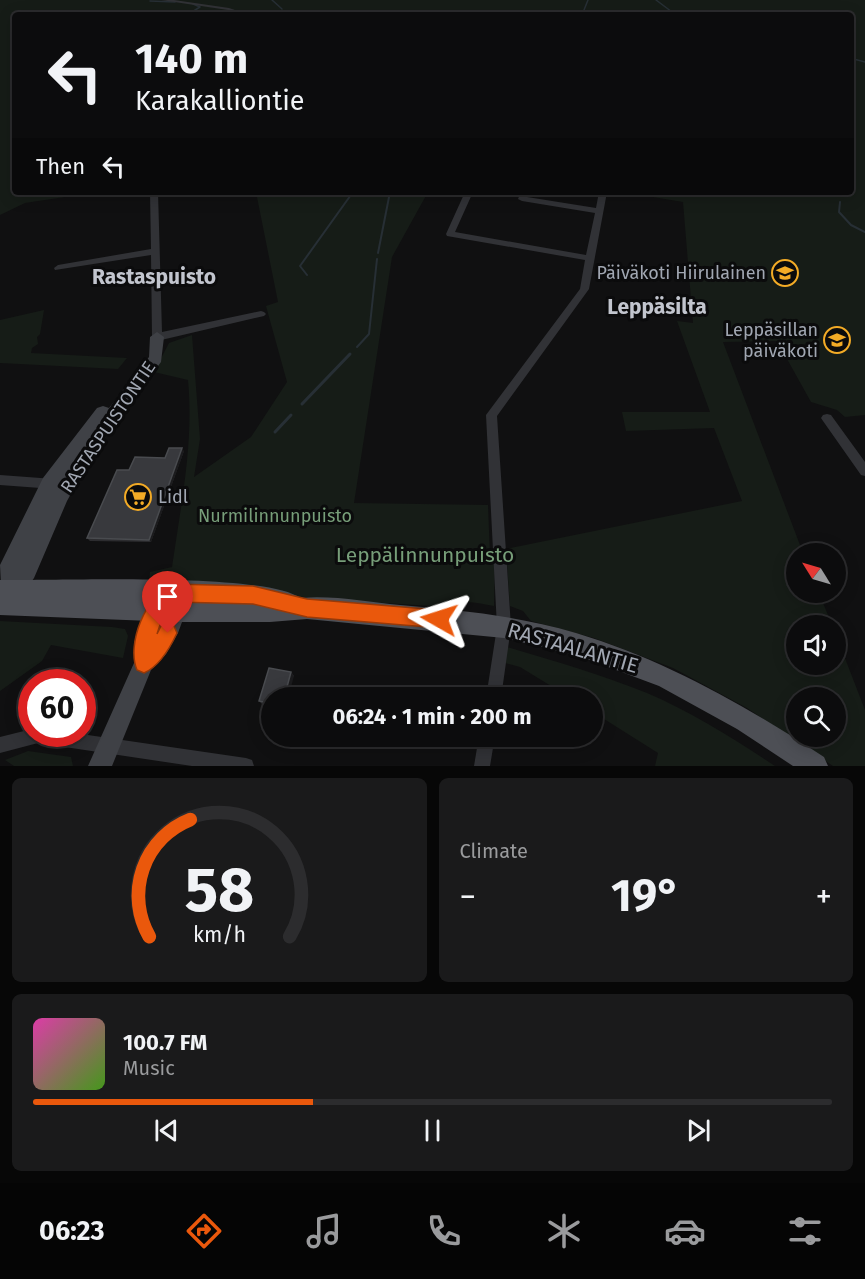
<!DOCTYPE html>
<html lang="en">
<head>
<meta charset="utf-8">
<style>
  :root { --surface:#0c0c0d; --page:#1a1a1b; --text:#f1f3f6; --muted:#9a9b9d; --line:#2c2c2e; --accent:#ea580c }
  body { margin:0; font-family:"Fira Sans",sans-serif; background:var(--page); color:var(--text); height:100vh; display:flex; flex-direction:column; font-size:22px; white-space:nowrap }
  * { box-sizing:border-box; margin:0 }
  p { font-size:20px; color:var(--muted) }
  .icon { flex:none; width:33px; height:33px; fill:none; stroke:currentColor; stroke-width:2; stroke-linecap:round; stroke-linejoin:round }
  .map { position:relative; height:766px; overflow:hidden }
  .side { display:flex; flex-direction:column; gap:12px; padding:12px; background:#070707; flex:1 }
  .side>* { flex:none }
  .hud { position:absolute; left:12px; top:12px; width:842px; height:183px; border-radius:6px; box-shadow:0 3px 15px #0003,0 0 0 2px var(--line); background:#0c0c0d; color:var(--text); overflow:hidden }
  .needle { width:39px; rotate:307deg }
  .buttons { position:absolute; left:786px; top:543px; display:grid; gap:12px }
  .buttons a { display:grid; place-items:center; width:60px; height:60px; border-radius:50%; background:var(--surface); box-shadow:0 3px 15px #0003,0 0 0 2px var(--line); font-size:30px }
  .speed { position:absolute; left:18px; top:669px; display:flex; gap:12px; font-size:30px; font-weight:700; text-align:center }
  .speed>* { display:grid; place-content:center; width:78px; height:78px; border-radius:50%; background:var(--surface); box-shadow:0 3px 15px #0003,0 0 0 2px var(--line); line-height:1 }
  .speed .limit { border:9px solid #d22; background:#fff; color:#111 }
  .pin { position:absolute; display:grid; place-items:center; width:51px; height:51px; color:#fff; margin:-62px -26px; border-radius:50% 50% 50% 0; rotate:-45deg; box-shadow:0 0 6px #0007 }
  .pin .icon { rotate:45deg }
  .me { position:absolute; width:66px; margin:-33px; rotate:276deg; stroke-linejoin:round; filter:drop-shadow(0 0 4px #0008) }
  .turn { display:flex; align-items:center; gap:21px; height:126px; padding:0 24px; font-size:27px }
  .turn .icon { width:78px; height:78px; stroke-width:2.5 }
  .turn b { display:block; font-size:42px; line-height:51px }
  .then { display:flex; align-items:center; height:57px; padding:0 24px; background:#0003; gap:12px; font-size:22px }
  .big { font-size:45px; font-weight:700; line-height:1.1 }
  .side .card { flex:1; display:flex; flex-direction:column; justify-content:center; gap:9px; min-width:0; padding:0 21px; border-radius:9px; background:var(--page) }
  .side .dial { align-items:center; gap:0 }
  .dial svg { height:156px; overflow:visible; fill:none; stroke:var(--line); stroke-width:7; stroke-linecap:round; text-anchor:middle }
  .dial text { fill:var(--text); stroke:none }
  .song { display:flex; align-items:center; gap:18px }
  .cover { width:72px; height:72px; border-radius:9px; background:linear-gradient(135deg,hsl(320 70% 55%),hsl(100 70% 35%)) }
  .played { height:6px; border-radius:3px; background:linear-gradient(90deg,var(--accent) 35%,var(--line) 35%) }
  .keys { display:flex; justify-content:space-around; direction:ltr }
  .heat { display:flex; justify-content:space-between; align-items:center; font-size:33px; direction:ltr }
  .side .tiles { flex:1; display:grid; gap:12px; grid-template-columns:1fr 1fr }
  .card:last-child { grid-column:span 2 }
  .trip { position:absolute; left:261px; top:687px; width:342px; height:60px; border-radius:30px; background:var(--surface); box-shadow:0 3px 15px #0003,0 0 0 2px var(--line); font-weight:700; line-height:60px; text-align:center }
  .tabs { display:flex; height:96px; justify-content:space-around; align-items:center; background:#050505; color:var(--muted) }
  .tabs .icon { width:42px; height:42px }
  .tabs .selected { color:var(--accent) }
  .tabs b { font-size:27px; color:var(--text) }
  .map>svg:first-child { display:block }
  .green { fill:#161c17; fill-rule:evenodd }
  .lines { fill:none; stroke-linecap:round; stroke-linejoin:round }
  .stream-far2 { stroke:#272f35; stroke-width:1.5 }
  .stream-far1 { stroke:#272f35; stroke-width:2 }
  .stream { stroke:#272f35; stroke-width:3 }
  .street { fill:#313236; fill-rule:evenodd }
  .secondary { fill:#3f4146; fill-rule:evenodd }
  .primary { fill:#4d4f55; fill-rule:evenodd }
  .wall { fill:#2c2c2f }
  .shaded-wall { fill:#1b1b1d }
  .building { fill:#38393d; stroke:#494b4f; stroke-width:1.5 }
  .route { fill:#ea580c; stroke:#983908; stroke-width:1.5 }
  .labels { text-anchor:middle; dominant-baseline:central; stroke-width:6; stroke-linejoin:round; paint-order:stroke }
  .poi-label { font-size:18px; fill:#a1a7b2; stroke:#0b0b0c; text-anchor:end }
  .street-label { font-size:18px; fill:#a1a7b2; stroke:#0b0b0c }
  .park-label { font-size:18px; fill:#779e79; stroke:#0b0b0c }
  .quarter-label { font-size:21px; font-weight:bold; fill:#c2c5ce; stroke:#0b0b0c }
  .near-park-label { font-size:21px; fill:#779e79; stroke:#0b0b0c }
  .near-street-label { font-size:21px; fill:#a1a7b2; stroke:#0b0b0c }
</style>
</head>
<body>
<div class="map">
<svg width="865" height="766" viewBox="0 0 865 766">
  <rect width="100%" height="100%" fill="#101011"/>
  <!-- green -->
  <path class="green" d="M0 0H865V415L845 417 837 410 811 402 777 341 723 342 803 553 796 554V592L819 593 832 625 796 626V664H836V635L865 710V766H833L747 708 673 668 594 638 531 621 523 611 510 606 506 549 742 501 714 428 626 431 622 412H710L677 321 693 323 683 202 623 192H850V15H15V192H98L25 203 0 215ZM796 698H836V736H796Z
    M256 192H428L392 257 354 503 488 505 490 556 495 558 494 606C478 603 462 599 446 607L325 599 149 582 150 572 172 567C181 504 194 443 188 380L154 372 169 343 192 335 200 439 194 477 251 437 287 382 266 306 278 302Z
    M44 310 40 334 37 337 38 344 32 348 31 353 127 358 118 369 0 363V320Z
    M0 621 112 627 125 629 128 636 123 658 51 645 42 661 0 691Z
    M507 647C554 661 602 675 647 693 692 712 734 739 775 766H655L658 753 593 712 592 698 569 697 520 667 505 663Z
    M28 751 71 757 73 766H14L5 760Z"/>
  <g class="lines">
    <!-- stream-far2 -->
    <path class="stream-far2" d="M272 0 282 9
      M656 0 676 15
      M150 1 175 2
      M584 10 588 0
      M187 15 200 7 193 4
      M850 58 865 62"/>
    <!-- stream-far1 -->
    <path class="stream-far1" d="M840 202 839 212 851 225 865 232
      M378 253 390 192
      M307 275 300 266 353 192
      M357 347 369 334 377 259"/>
    <!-- stream -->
    <path class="stream" d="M302 404 350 354
      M275 432 291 415"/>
    <!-- street -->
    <path class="street" d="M161 0H174L229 8 238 11 237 15H231L232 12 228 10Z
      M150 192H158L162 332 261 311 264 312 266 314 264 316 157 341 152 337 151 255 55 270 54 268 58 265 151 249Z
      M465 192H473L455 232 586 255 595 213 522 201 518 199 521 192H529L527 197 596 208 599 192H607L589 289 497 416 511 627 501 698H486L497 627 486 415 580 289 585 260 447 236 446 234Z
      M827 414 831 415 865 462V476L861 475 823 421 821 418 823 415Z
      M0 475 54 479 58 480 60 484 58 488 54 489 0 485Z
      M32 729V734H81L246 758 252 760 254 766H192L38 743 0 753V737Z
      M479 736H495L490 766H474Z"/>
    <!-- secondary -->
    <path class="secondary" d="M157 332 164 337 161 362 91 457 67 501 34 578 16 604 9 607 2 604 0 565 43 478 97 408 103 406 109 408 149 357 150 337Z
      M174 592 181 595 186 611 178 633 166 654 151 670 112 766H88L134 663 135 640 143 617 155 598 162 595 166 597Z"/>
    <!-- primary -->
    <path class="primary" d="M0 580C55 581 265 572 300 598 333 595 368 602 400 605 460 610 519 616 576 633 666 660 746 706 824 757L828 766H793L737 729 659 686 576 655 504 638 307 619 270 622H176L0 615Z"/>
  </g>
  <!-- wall -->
  <path class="wall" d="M184 451 151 542 90 541 87 538 165 458Z
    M291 672 294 676 272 698V706L262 704 259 701Z"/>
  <!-- shaded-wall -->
  <path class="shaded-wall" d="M182 448 184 451 151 542 149 540Z
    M291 672 294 676 288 698H284Z"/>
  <!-- building -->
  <path class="building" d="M169 448H182L149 540 87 538 117 470H129L135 457 165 458Z
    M269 668 291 672 284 698H272V704L259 701Z"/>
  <!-- route -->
  <path class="route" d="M172 584 253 586 307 599 439 610 445 613 448 619 445 626 439 628 307 617 253 604 176 602 163 616 157 634 161 626 168 623 174 626 177 633C170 648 160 666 144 673L137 670C126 644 146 595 172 584Z"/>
  <!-- icons -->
  <defs>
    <symbol id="school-ring" viewBox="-11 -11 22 22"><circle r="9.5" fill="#0b0b0c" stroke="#f3ab26" stroke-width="1.5"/><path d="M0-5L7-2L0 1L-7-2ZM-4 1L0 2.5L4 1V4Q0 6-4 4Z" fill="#f3ab26"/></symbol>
    <symbol id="supermarket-ring" viewBox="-11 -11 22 22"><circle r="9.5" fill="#0b0b0c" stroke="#f3ab26" stroke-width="1.5"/><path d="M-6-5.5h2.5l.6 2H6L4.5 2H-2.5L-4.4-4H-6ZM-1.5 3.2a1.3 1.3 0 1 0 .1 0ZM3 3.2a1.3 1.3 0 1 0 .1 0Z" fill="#f3ab26"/></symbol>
  </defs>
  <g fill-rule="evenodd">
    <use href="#school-ring" x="770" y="258" width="30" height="30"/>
    <use href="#school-ring" x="822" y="325" width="30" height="30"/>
    <use href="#supermarket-ring" x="123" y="482" width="30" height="30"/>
  </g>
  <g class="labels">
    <!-- poi labels -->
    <g class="poi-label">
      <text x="766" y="273">Päiväkoti Hiirulainen</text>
      <text x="818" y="330">Leppäsillan<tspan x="818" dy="21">päiväkoti</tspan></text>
      <text x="158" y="497" text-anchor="start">Lidl</text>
    </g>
    <!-- street labels -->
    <g class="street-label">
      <text transform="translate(108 427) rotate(-56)">RASTASPUISTONTIE</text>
    </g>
    <!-- park labels -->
    <g class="park-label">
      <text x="275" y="516">Nurmilinnunpuisto</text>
    </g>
    <!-- quarter labels -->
    <g class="quarter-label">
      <text x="154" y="277">Rastaspuisto</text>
      <text x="657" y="307">Leppäsilta</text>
    </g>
    <!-- near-park labels -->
    <g class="near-park-label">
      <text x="425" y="555">Leppälinnunpuisto</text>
    </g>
    <!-- near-street labels -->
    <g class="near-street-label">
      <text transform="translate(573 648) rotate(16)">RASTAALANTIE</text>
    </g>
  </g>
</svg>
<div class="buttons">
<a><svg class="needle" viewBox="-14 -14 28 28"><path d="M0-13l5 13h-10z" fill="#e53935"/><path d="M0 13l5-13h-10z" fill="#9a9b9d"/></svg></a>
<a><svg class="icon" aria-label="sound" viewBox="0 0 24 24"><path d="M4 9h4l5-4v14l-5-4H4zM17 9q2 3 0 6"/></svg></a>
<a><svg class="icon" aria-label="search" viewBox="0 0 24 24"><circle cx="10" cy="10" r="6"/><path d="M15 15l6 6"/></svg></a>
</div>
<div class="speed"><div class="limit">60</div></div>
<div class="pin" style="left:168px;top:633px;background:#d93025"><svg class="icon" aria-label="arrive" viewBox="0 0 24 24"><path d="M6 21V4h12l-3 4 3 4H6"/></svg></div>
<svg class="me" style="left:439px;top:619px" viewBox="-20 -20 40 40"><path d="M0-17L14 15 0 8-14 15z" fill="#ea580c" stroke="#fff" stroke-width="4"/></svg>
<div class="trip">06:24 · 1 min · 200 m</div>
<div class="hud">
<div class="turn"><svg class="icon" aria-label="left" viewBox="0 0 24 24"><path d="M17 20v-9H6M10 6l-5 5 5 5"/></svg><div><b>140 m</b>Karakalliontie</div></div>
<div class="then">Then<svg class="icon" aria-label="left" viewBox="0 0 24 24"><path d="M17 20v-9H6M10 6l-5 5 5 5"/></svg></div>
</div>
</div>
<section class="side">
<div class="tiles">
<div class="card dial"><svg viewBox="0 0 100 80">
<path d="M14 69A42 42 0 1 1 86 69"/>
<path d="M14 69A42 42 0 0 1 35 9" stroke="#ea580c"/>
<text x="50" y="56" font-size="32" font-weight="700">58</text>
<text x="50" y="72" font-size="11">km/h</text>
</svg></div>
<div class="card"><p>Climate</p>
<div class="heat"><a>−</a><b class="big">19°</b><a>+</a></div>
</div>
<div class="card">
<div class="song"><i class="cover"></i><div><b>100.7 FM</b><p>Music</p></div></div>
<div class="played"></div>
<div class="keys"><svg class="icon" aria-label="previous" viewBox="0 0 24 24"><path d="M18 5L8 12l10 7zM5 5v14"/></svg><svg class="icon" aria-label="pause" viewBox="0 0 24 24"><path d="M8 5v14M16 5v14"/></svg><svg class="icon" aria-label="next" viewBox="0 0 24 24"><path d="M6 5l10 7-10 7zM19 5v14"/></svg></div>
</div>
</div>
</section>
<nav class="tabs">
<b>06:23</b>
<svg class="icon selected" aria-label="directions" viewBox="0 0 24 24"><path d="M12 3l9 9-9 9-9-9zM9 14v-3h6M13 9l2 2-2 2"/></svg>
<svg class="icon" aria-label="music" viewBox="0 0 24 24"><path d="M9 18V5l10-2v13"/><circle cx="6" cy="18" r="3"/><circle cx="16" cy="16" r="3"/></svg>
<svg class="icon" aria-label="phone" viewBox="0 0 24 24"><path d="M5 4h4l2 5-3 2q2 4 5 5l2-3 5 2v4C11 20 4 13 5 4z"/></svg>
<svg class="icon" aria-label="climate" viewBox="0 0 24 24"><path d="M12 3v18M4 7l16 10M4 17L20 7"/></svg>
<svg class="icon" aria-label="car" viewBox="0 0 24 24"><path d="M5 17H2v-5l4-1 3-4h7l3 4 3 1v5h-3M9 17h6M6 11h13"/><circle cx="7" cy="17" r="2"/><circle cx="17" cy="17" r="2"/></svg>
<svg class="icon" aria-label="filters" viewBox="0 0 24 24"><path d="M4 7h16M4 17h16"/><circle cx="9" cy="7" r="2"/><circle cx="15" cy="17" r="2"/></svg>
</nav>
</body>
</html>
